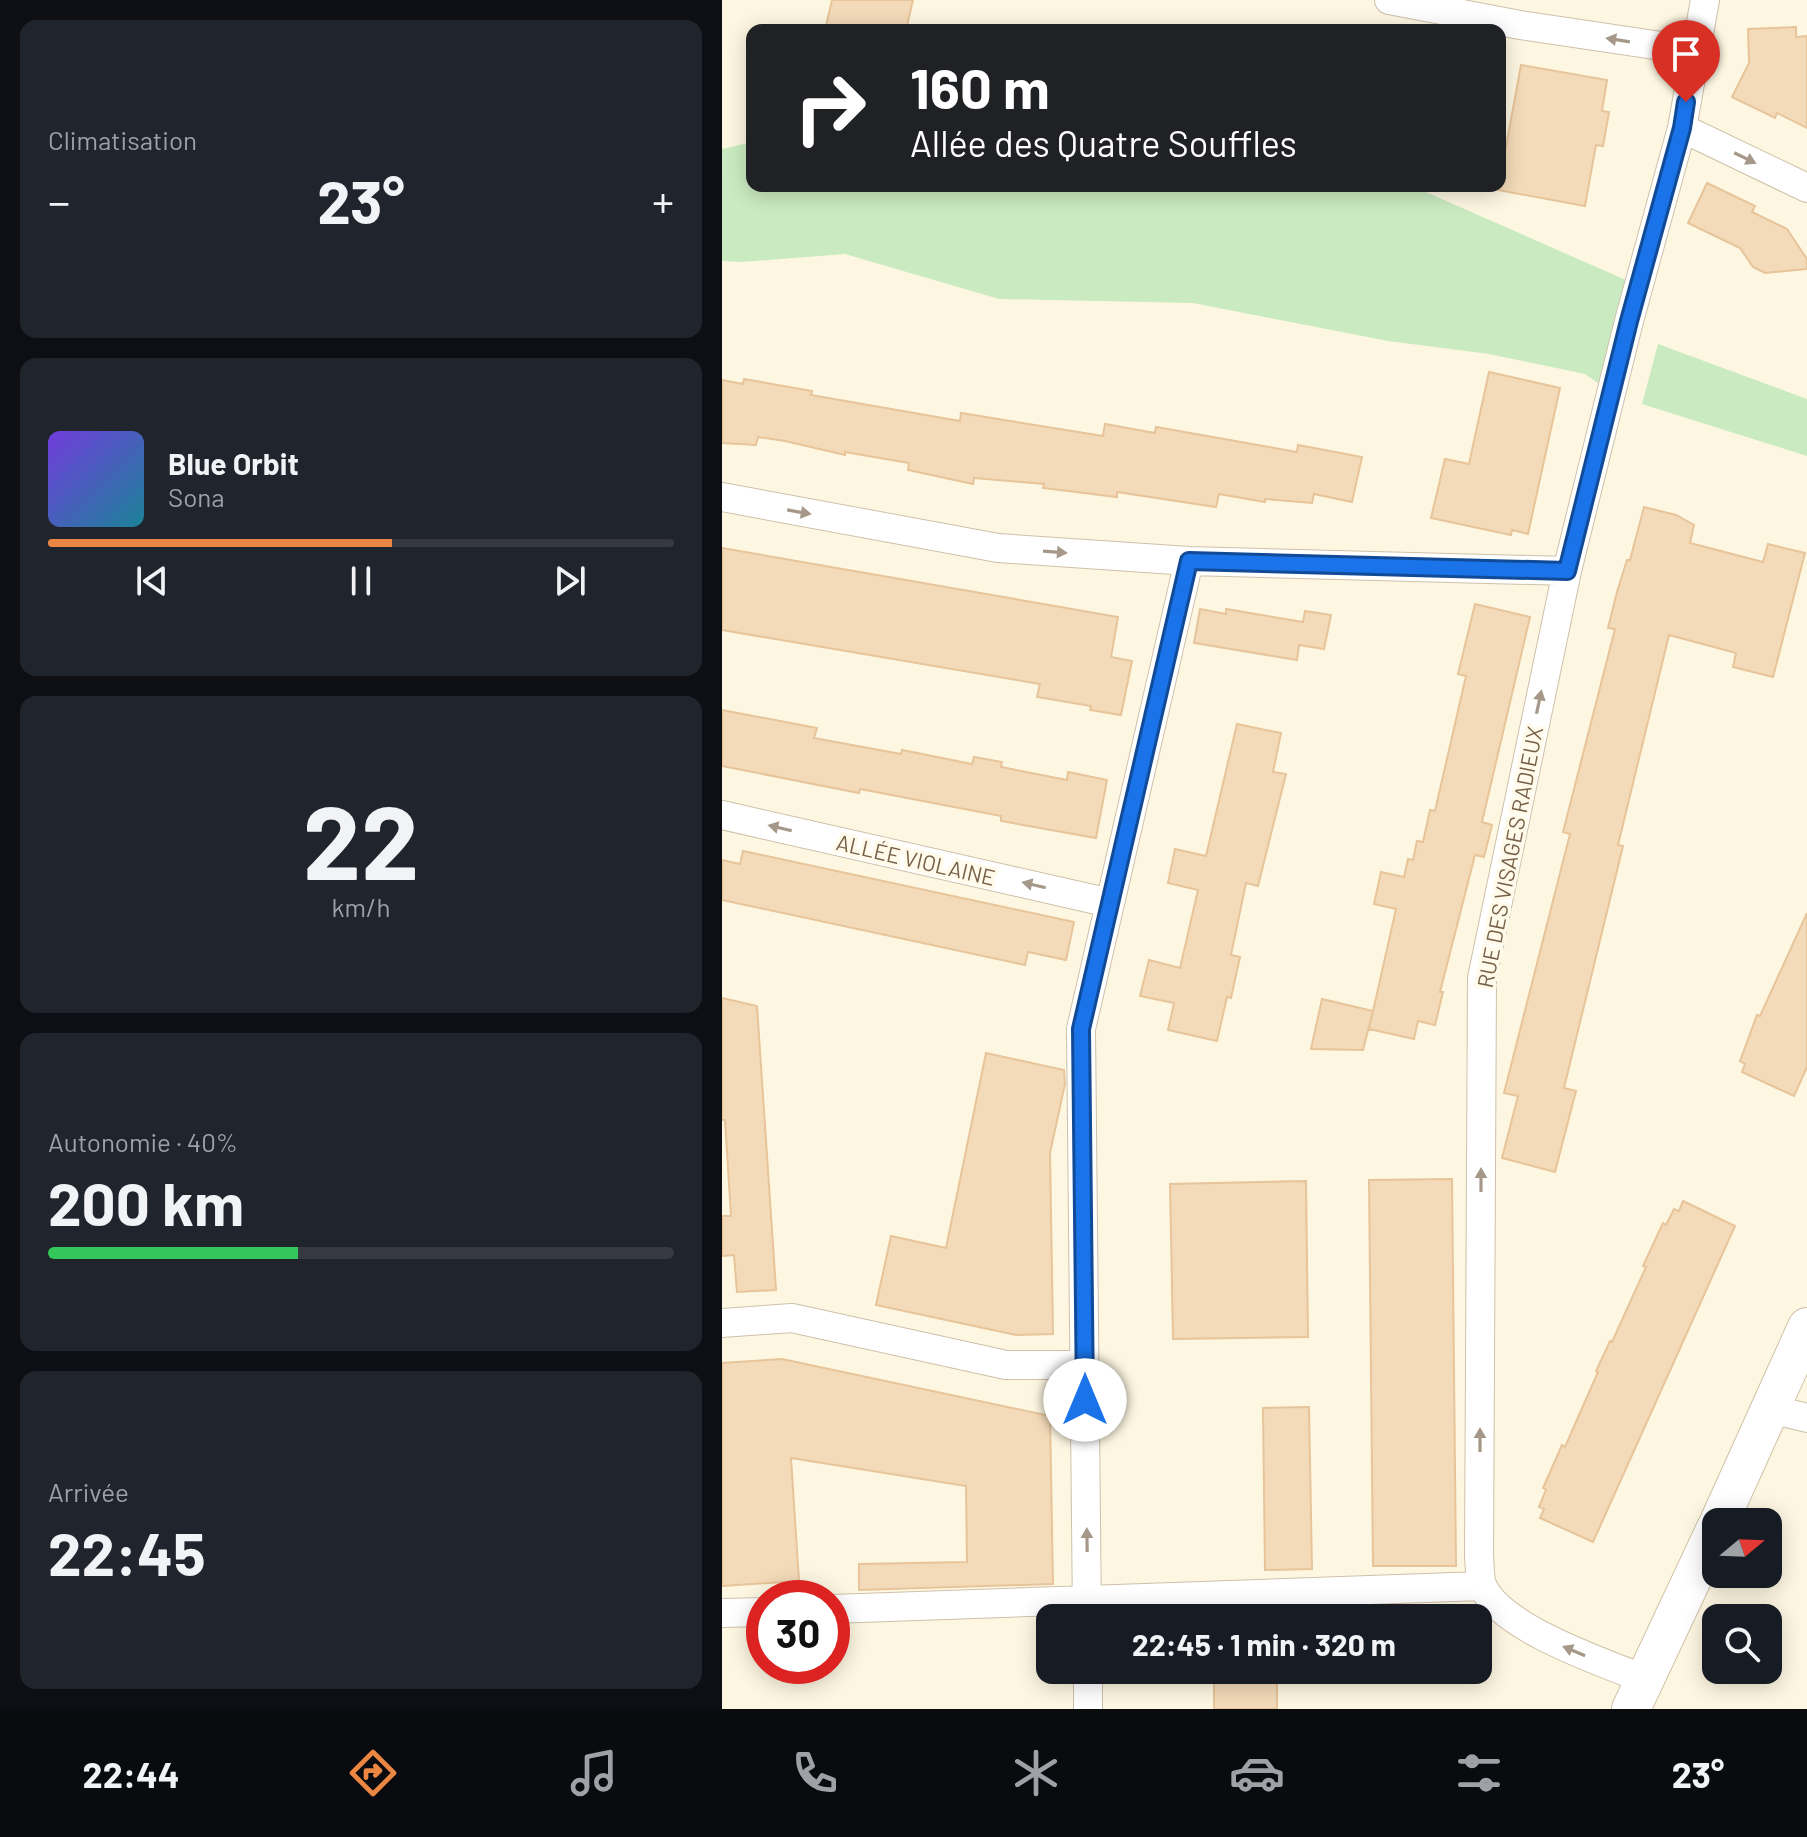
<!DOCTYPE html>
<html lang="fr">
<head>
<meta charset="utf-8">
<style>
  :root { --surface:#171b24; --page:#20242c; --text:#f1f3f6; --muted:#9ea1a6; --line:#363941; --accent:#ec8643 }
  body { margin:0; font-family:Barlow,sans-serif; background:var(--page); color:var(--text); height:100vh; display:flex; flex-direction:column; font-size:30px; white-space:nowrap }
  * { box-sizing:border-box; margin:0 }
  p { font-size:26px; color:var(--muted) }
  .icon { flex:none; width:44px; height:44px; fill:none; stroke:currentColor; stroke-width:2; stroke-linecap:round; stroke-linejoin:round }
  .map { position:relative; flex:1; overflow:hidden }
  .details { display:flex; flex-direction:column; gap:20px; padding:20px; background:#0d0f14; width:722px }
  .details>* { flex:none }
  .banner { position:absolute; left:24px; top:24px; width:760px; height:168px; border-radius:16px; box-shadow:0 4px 20px #0003; background:#202124; color:#fff; overflow:hidden }
  .needle { width:52px; rotate:71deg }
  .buttons { position:absolute; left:980px; top:1508px; display:grid; gap:16px }
  .buttons a { display:grid; place-items:center; width:80px; height:80px; border-radius:16px; background:var(--surface); box-shadow:0 4px 20px #0003; font-size:40px }
  .speed { position:absolute; left:24px; top:1580px; display:flex; gap:16px; font-size:40px; font-weight:700; text-align:center }
  .speed>* { display:grid; place-content:center; width:104px; height:104px; border-radius:50%; background:var(--surface); box-shadow:0 4px 20px #0003; line-height:1 }
  .speed .limit { border:12px solid #d22; background:#fff; color:#111 }
  .pin { position:absolute; display:grid; place-items:center; width:68px; height:68px; color:#fff; margin:-82px -34px; border-radius:50% 50% 50% 0; rotate:-45deg; box-shadow:0 0 8px #0007 }
  .pin .icon { rotate:45deg }
  .me { position:absolute; width:88px; margin:-44px; rotate:0deg; stroke-linejoin:round; filter:drop-shadow(0 0 6px #0008) }
  .turn { display:flex; align-items:center; gap:28px; height:168px; padding:0 32px; font-size:36px }
  .turn .icon { width:104px; height:104px; stroke-width:2.5 }
  .turn b { display:block; font-size:56px; line-height:68px }
  .big { font-size:60px; font-weight:700; line-height:1.1 }
  .details .widget { flex:1; display:flex; flex-direction:column; justify-content:center; gap:12px; min-width:0; padding:0 28px; border-radius:16px; background:var(--page) }
  .details .dial { align-items:center; gap:0 }
  .dial b { font-size:104px; line-height:1 }
  .song { display:flex; align-items:center; gap:24px }
  .cover { width:96px; height:96px; border-radius:12px; background:linear-gradient(135deg,hsl(260 70% 55%),hsl(190 70% 35%)) }
  .played { height:8px; border-radius:4px; background:linear-gradient(90deg,var(--accent) 55%,var(--line) 55%) }
  .keys { display:flex; justify-content:space-around; direction:ltr }
  .heat { display:flex; justify-content:space-between; align-items:center; font-size:44px; direction:ltr }
  .charge { height:12px; border-radius:6px; background:linear-gradient(90deg,#34c759 40%,var(--line) 0) }
  .trip { position:absolute; left:314px; top:1604px; width:456px; height:80px; border-radius:16px; background:var(--surface); box-shadow:0 4px 20px #0003; font-weight:700; line-height:80px; text-align:center }
  .tabs { display:flex; height:128px; justify-content:space-around; align-items:center; background:#090b0e; color:var(--muted) }
  .tabs .icon { width:56px; height:56px }
  .tabs .selected { color:var(--accent) }
  .tabs b { font-size:36px; color:var(--text) }
  main { display:flex; flex:1; min-height:0 }
  .map>svg:first-child { display:block }
  .green { fill:#caebc1 }
  .building { fill:#f3dbb9; stroke:#e7c499; stroke-width:2 }
  .lines { fill:none; stroke-linecap:round; stroke-linejoin:round }
  .street-casing { stroke:#cfc0a9; stroke-width:30 }
  .secondary-casing { stroke:#d2c1a6; stroke-width:40 }
  .street { stroke:#fff; stroke-width:28 }
  .secondary { stroke:#fff; stroke-width:38 }
  .oneway { fill:#a69888 }
  .route-casing { stroke:#114b97; stroke-width:20 }
  .route { stroke:#1a73e8; stroke-width:14 }
  .labels { text-anchor:middle; dominant-baseline:central; stroke-width:7; stroke-linejoin:round; paint-order:stroke }
  .street-label { font-size:22px; fill:#766048; stroke:#fffae9 }
</style>
</head>
<body>
<main>
<section class="details">
<div class="widget"><p>Climatisation</p>
<div class="heat"><a>−</a><b class="big">23°</b><a>+</a></div>
</div>
<div class="widget">
<div class="song"><i class="cover"></i><div><b>Blue Orbit</b><p>Sona</p></div></div>
<div class="played"></div>
<div class="keys"><svg class="icon" aria-label="previous" viewBox="0 0 24 24"><path d="M18 5L8 12l10 7zM5 5v14"/></svg><svg class="icon" aria-label="pause" viewBox="0 0 24 24"><path d="M8 5v14M16 5v14"/></svg><svg class="icon" aria-label="next" viewBox="0 0 24 24"><path d="M6 5l10 7-10 7zM19 5v14"/></svg></div>
</div>
<div class="widget dial"><b>22</b><p>km/h</p></div>
<div class="widget"><p>Autonomie · 40%</p><b class="big">200 km</b><div class="charge"></div></div>
<div class="widget"><p>Arrivée</p><b class="big">22:45</b></div>
</section>
<div class="map">
<svg width="1085" height="1709" viewBox="0 0 1085 1709">
  <rect width="100%" height="100%" fill="#fdf7e2"/>
  <!-- green -->
  <path class="green" d="M30 142V186H690L904 280 880 386 863 374 767 354 666 341 471 303 277 299 123 254 19 262 0 261V149Z
    M936 344 1085 399V456L920 404Z"/>
  <!-- building -->
  <path class="building" d="M110 0H191L184 30H103Z
    M1074 27V37L1085 36V128L1055 113 1053 118 1010 97 1027 63 1026 29Z
    M799 65 885 80 880 111 887 112 881 146 874 145 863 206 776 190Z
    M985 183 1033 206 1030 212 1065 229 1085 259V269L1043 273 1031 267 1018 248 966 223Z
    M767 372 838 388 806 534 790 530 789 535 709 518 723 459 747 464Z
    M22 379 90 391 89 395 238 421 239 413 381 436 383 424 433 433 434 427 575 452 576 445 640 457 630 502 592 494 590 503 543 499V502L497 494 494 507 395 492V497L321 488 322 484 252 478 251 484 186 470 187 463 123 452V455L63 441 36 437 34 445 0 443V380L21 384Z
    M922 507 954 515 972 525 968 543 1041 562 1046 544 1083 553 1051 677 1011 667 1014 653 947 635 896 845 901 846 842 1088 854 1091 833 1172 780 1158 796 1096 782 1093 848 834 841 832 893 629 886 628 895 592 905 560H908Z
    M0 548 396 617 389 657 410 661 399 715 368 710 369 706 315 697 318 684 0 630Z
    M753 604 808 617 760 822 770 825 762 857 753 855 718 992H721L713 1025 696 1021 692 1039 647 1029 674 909 652 904 659 872 682 877 686 859 691 860 695 841 701 842 708 810 713 811 744 676 736 674Z
    M478 609 504 614V609L581 622 583 611 609 615 602 649 577 645 575 660 472 643Z
    M0 710 95 728 92 738 179 754 180 750 250 764 252 757 280 762 279 767 345 780 346 772 385 780 374 838 279 821V816L138 789 137 793 0 766Z
    M515 724 559 733 551 772 564 774 536 886 524 883 509 955 518 957 509 998 505 997 495 1041 446 1030 452 1003 418 996 427 960 458 968 476 890 446 883 453 849 484 856Z
    M21 851 352 922 344 960 306 952 303 965 0 900V860L18 864Z
    M1085 913V1067L1072 1096 1020 1072 1023 1064 1018 1061 1035 1015 1038 1016Z
    M0 998 35 1006 54 1290 15 1292 12 1255 0 1256V1216H9L3 1120H0Z
    M600 999 651 1011 641 1050 589 1049Z
    M264 1053 342 1070 343 1084 328 1153 331 1334 294 1335 154 1305 169 1236 224 1248Z
    M730 1179 734 1566H651L647 1180Z
    M584 1181 586 1337 451 1339 448 1184Z
    M961 1201 1013 1226 871 1542 818 1518 822 1509 817 1507 824 1490 821 1488 840 1445 843 1447 876 1372 874 1371 888 1341 890 1342 924 1267 921 1266 941 1223 944 1225 952 1209 957 1211Z
    M60 1359 328 1416 331 1584 137 1590V1564L245 1562 244 1486 69 1458 77 1581 0 1586V1363Z
    M587 1407 590 1569 543 1570 541 1408Z
    M492 1675H555V1709H492Z"/>
  <g class="lines">
    <defs>
      <path id="street" d="M667 0 798 25 973 51
        M960 128 1085 188
        M0 497 276 548 467 561 845 571
        M0 815 388 903
        M0 1323 70 1318 284 1365H363
        M1048 1409 1085 1418
        M110 1609 760 1586
        M0 1613 42 1612
        M365 1618 359 1029 467 561
        M366 1670V1709
        M925 1680C882 1663 781 1629 761 1587 757 1579 758 1565 757 1556L760 978 845 571 907 321 960 128 983 0"/>
      <path id="secondary" d="M997 1522 1085 1327
        M909 1709 994 1528"/>
    </defs>
    <!-- street casing -->
    <use href="#street" class="street-casing"/>
    <!-- secondary casing -->
    <use href="#secondary" class="secondary-casing"/>
    <!-- street -->
    <use href="#street" class="street"/>
    <!-- secondary -->
    <use href="#secondary" class="secondary"/>
  </g>
  <!-- one-way arrows -->
  <defs><path id="oneway-solid" d="M-6-.8H1V-3.2L6.5 0L1 3.2V.8H-6Z" transform="scale(2)"/></defs>
  <g class="oneway">
    <use href="#oneway-solid" transform="translate(896 40) rotate(-171)"/>
    <use href="#oneway-solid" transform="translate(1023 158) rotate(26)"/>
    <use href="#oneway-solid" transform="translate(77 512) rotate(10)"/>
    <use href="#oneway-solid" transform="translate(333 552) rotate(4)"/>
    <use href="#oneway-solid" transform="translate(817 702) rotate(-78)"/>
    <use href="#oneway-solid" transform="translate(58 828) rotate(-167)"/>
    <use href="#oneway-solid" transform="translate(312 885) rotate(-167)"/>
    <use href="#oneway-solid" transform="translate(759 1180) rotate(-90)"/>
    <use href="#oneway-solid" transform="translate(758 1440) rotate(-90)"/>
    <use href="#oneway-solid" transform="translate(365 1540) rotate(-91)"/>
    <use href="#oneway-solid" transform="translate(852 1651) rotate(-157)"/>
  </g>
  <g class="lines">
    <defs>
      <path id="route" d="M363 1400 359 1029 467 561 845 571 907 321 960 128 964 102"/>
    </defs>
    <!-- route casing -->
    <use href="#route" class="route-casing"/>
    <!-- route -->
    <use href="#route" class="route"/>
  </g>
  <g class="labels">
    <!-- street labels -->
    <g class="street-label">
      <text transform="translate(787 857) rotate(-79)">RUE DES VISAGES RADIEUX</text>
      <text transform="translate(194 859) rotate(13)">ALLÉE VIOLAINE</text>
    </g>
  </g>
</svg>
<div class="buttons">
<a><svg class="needle" viewBox="-14 -14 28 28"><path d="M0-13l5 13h-10z" fill="#e53935"/><path d="M0 13l5-13h-10z" fill="#9ea1a6"/></svg></a>
<a><svg class="icon" aria-label="search" viewBox="0 0 24 24"><circle cx="10" cy="10" r="6"/><path d="M15 15l6 6"/></svg></a>
</div>
<div class="speed"><div class="limit">30</div></div>
<div class="pin" style="left:964px;top:102px;background:#d93025"><svg class="icon" aria-label="arrive" viewBox="0 0 24 24"><path d="M6 21V4h12l-3 4 3 4H6"/></svg></div>
<svg class="me" style="left:363px;top:1400px" viewBox="-20 -20 40 40"><circle r="19" fill="#fff"/><path d="M0-13L10 11 0 6-10 11z" fill="#1a73e8"/></svg>
<div class="trip">22:45 · 1 min · 320 m</div>
<div class="banner">
<div class="turn"><svg class="icon" aria-label="right" viewBox="0 0 24 24"><path d="M7 20v-9h11M14 6l5 5-5 5"/></svg><div><b>160 m</b>Allée des Quatre Souffles</div></div>
</div>
</div>
</main>
<nav class="tabs">
<b>22:44</b>
<svg class="icon selected" aria-label="directions" viewBox="0 0 24 24"><path d="M12 3l9 9-9 9-9-9zM9 14v-3h6M13 9l2 2-2 2"/></svg>
<svg class="icon" aria-label="music" viewBox="0 0 24 24"><path d="M9 18V5l10-2v13"/><circle cx="6" cy="18" r="3"/><circle cx="16" cy="16" r="3"/></svg>
<svg class="icon" aria-label="phone" viewBox="0 0 24 24"><path d="M5 4h4l2 5-3 2q2 4 5 5l2-3 5 2v4C11 20 4 13 5 4z"/></svg>
<svg class="icon" aria-label="climate" viewBox="0 0 24 24"><path d="M12 3v18M4 7l16 10M4 17L20 7"/></svg>
<svg class="icon" aria-label="car" viewBox="0 0 24 24"><path d="M5 17H2v-5l4-1 3-4h7l3 4 3 1v5h-3M9 17h6M6 11h13"/><circle cx="7" cy="17" r="2"/><circle cx="17" cy="17" r="2"/></svg>
<svg class="icon" aria-label="filters" viewBox="0 0 24 24"><path d="M4 7h16M4 17h16"/><circle cx="9" cy="7" r="2"/><circle cx="15" cy="17" r="2"/></svg>
<b>23°</b>
</nav>
</body>
</html>
